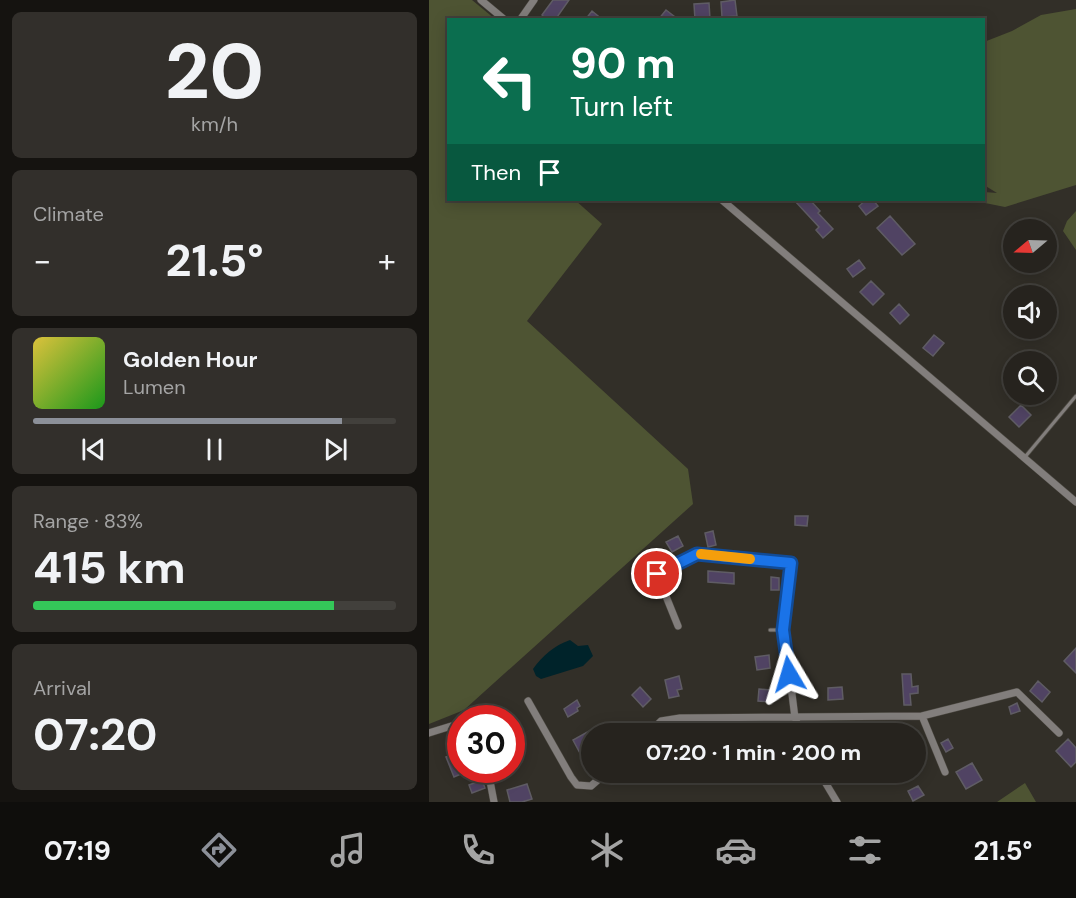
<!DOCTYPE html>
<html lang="en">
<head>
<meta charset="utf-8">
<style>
  :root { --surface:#26231e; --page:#322f2b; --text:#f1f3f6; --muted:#a4a4a4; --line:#42403c; --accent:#8c9099 }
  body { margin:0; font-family:"DM Sans",sans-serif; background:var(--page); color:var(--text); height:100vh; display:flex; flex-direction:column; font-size:22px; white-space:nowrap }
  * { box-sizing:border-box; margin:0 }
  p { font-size:20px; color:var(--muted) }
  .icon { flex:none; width:33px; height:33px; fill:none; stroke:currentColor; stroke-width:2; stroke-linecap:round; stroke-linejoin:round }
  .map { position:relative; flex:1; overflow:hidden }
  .sheet { display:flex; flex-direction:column; gap:12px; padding:12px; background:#151310; width:429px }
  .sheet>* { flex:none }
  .top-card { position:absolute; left:18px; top:18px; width:538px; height:183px; border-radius:0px; box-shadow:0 3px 15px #0003,0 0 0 2px var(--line); background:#0b6e4f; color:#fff; overflow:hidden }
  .needle { width:39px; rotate:251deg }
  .buttons { position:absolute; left:574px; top:219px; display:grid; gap:12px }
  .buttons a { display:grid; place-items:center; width:54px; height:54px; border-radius:50%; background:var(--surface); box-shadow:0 3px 15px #0003,0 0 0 2px var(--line); font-size:30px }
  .speed { position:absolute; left:18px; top:705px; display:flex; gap:12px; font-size:30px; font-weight:700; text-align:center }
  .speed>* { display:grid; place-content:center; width:78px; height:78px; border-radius:50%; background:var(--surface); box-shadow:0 3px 15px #0003,0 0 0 2px var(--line); line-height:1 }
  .speed .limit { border:9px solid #d22; background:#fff; color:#111 }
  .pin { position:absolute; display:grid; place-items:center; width:51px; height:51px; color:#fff; margin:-26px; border:3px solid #fff; border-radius:50%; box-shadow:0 2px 6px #0007 }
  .me { position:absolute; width:66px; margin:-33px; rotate:353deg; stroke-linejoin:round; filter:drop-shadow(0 0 4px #0008) }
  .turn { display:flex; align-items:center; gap:21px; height:126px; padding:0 24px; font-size:27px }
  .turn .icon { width:78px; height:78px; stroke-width:2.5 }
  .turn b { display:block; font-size:42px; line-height:51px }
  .then { display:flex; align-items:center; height:57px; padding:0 24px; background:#0003; gap:12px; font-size:22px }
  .big { font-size:45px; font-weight:700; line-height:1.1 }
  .sheet .card { flex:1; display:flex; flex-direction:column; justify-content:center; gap:9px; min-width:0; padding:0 21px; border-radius:9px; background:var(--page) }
  .sheet .dial { align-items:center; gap:0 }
  .dial b { font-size:78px; line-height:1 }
  .song { display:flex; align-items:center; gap:18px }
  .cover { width:72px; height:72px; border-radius:9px; background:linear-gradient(135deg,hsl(50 70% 55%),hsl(120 70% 35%)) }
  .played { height:6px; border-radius:3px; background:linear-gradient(90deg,var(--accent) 85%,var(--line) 85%) }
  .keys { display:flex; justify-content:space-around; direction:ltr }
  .heat { display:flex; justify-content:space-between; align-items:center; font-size:33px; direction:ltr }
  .charge { height:9px; border-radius:4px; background:linear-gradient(90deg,#34c759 83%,var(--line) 0) }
  .trip { position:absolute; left:152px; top:723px; width:345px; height:60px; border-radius:30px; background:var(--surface); box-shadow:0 3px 15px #0003,0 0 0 2px var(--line); font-weight:700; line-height:60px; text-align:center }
  .tab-bar { display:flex; height:96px; justify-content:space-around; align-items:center; background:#0f0e0c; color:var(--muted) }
  .tab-bar .icon { width:42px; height:42px }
  .tab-bar .current { color:var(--accent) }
  .tab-bar b { font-size:27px; color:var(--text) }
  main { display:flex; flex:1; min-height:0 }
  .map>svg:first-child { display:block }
  .green { fill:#4e5433 }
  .water { fill:#00232a }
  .building { fill:#504363; stroke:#5f5c64; stroke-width:1.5 }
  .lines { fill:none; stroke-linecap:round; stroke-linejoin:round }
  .lane-casing { stroke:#4d4a43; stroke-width:4.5 }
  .street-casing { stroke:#4d4a43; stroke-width:8 }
  .lane { stroke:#827e7c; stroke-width:3 }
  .street { stroke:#827e7c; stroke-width:7 }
  .route-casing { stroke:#114b97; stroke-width:15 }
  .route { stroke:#1a73e8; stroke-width:10 }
  .slow { stroke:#f59e0b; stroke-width:10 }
</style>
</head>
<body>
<main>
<section class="sheet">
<div class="card dial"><b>20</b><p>km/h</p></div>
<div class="card"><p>Climate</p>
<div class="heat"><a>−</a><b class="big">21.5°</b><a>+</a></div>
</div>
<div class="card">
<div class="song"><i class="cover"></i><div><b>Golden Hour</b><p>Lumen</p></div></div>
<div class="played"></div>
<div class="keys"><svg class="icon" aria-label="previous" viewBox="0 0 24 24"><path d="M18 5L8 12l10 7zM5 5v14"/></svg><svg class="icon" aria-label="pause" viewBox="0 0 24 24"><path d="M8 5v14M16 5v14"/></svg><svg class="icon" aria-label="next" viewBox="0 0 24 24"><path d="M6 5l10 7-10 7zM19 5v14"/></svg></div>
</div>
<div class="card"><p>Range · 83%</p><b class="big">415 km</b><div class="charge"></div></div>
<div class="card"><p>Arrival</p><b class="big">07:20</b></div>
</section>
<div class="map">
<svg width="647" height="802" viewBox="0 0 647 802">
  <rect width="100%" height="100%" fill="#322f28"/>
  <!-- green -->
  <path class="green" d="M0 0H43L66 19 20 20V200H146L173 224 98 321 259 469 264 504 35 710 0 724Z
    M647 9V185L576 207 551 202V200H555V192L568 193 555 185V42L583 31 612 15Z
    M647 211V250L634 231 638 221Z
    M596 783 607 802H568Z"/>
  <!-- water -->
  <path class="water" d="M141 640 149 646 159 645 164 656 154 666 112 679 107 676 104 669C113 656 126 645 141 640Z"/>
  <!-- building -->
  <path class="building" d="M124 0H140L126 20H118L113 15Z
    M306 0 308 16 293 17 292 2Z
    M280 3 281 19 266 20 265 4Z
    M237 10 250 20H229Z
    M163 11 174 20H156Z
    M365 200H381L391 211 389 213 404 229 394 238 387 230 390 227Z
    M437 200H444L449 206 437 215 430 206Z
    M461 216 486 244 473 255 448 228Z
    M430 260 436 268 424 277 418 269Z
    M442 281 455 294 444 305 431 292Z
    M470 304 480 315 471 324 461 313Z
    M505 335 515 343 504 356 494 348Z
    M592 405 602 415 590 427 580 417Z
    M366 516H379L378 526 366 525Z
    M284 531 287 545 279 547 276 533Z
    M249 536 254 546 243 552 237 542Z
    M279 571 305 573V584L279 582Z
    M342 577 350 578V590H342Z
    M647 648V673L635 661Z
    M340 655 341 668 328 670 326 657Z
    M473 674H482L483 687 489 686V693L481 694 482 705H475Z
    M250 676 253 689 248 690 250 696 240 698 236 680Z
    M609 681 621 692 613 702 601 691Z
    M211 687 222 699 214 707 203 695Z
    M413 687 414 699 399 700V688Z
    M330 689 342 690 341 702 329 701Z
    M148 700 151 706 148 708 149 711 139 717 135 709Z
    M588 703 591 711 582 714 580 707Z
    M162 730V749L152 755 144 740Z
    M519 739 524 748 517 752 512 743Z
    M639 739 647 748V762L642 767 627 751Z
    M32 752V774L25 777 17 757Z
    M543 763 553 780 537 789 527 772Z
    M53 780 56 788 43 793 40 785Z
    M98 784 103 799 93 802H81L78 790Z
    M489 786 495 795 484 801 479 791Z"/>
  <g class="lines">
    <defs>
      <path id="lane" d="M596 457 647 396
        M341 630H355"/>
      <path id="street" d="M52 0 76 20
        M91 20 105 0
        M293 200 647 502
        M249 626 228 574 268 554 361 563 355 630 366 718 373 734
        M99 701 142 777 148 785 162 786 178 772
        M493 716 588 692 630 733
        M284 718 285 734
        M0 733 32 723
        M219 734 232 721 251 718 493 716 516 772
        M287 772V774
        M390 772 408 802
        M61 781 65 802"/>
    </defs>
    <!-- lane casing -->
    <use href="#lane" class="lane-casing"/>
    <!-- street casing -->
    <use href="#street" class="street-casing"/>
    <!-- lane -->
    <use href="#lane" class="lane"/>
    <!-- street -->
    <use href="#street" class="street"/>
  </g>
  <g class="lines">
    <defs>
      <path id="route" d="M228 574 268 554 362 563 354 630 360 674"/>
    </defs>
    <!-- route casing -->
    <use href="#route" class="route-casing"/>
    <!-- route -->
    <use href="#route" class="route"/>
    <!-- slow -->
    <path class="slow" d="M272 554 321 559"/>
  </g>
</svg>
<div class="buttons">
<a><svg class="needle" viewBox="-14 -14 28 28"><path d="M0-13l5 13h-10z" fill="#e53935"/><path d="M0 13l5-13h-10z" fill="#a4a4a4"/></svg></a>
<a><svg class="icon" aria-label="sound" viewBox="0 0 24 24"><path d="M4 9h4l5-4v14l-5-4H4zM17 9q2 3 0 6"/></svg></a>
<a><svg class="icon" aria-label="search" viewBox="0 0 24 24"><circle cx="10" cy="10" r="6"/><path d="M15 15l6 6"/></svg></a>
</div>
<div class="speed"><div class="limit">30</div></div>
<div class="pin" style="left:228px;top:574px;background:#d93025"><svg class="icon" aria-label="arrive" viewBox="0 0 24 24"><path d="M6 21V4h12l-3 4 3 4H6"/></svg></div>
<svg class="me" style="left:360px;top:674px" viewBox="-20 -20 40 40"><path d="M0-17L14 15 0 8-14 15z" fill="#1a73e8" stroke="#fff" stroke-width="4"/></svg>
<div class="trip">07:20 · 1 min · 200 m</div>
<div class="top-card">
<div class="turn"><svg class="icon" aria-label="left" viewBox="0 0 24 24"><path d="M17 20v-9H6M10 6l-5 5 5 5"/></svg><div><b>90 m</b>Turn left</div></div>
<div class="then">Then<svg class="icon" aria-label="arrive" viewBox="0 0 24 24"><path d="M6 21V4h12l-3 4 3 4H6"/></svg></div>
</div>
</div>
</main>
<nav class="tab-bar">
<b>07:19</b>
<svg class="icon current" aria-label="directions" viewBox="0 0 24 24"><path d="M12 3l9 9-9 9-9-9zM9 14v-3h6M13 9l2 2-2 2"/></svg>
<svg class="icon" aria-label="music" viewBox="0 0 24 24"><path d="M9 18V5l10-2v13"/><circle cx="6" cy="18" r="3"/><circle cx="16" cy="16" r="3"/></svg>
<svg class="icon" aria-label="phone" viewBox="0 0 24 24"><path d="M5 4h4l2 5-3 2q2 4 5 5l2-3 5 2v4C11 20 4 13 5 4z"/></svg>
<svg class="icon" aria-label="climate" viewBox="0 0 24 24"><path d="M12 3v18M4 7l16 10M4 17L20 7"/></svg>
<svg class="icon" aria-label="car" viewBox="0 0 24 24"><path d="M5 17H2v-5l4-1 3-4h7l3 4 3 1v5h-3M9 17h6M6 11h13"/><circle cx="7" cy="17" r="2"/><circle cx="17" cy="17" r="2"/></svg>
<svg class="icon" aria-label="filters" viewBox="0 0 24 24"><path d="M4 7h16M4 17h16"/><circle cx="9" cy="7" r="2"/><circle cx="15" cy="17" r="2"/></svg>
<b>21.5°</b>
</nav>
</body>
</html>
